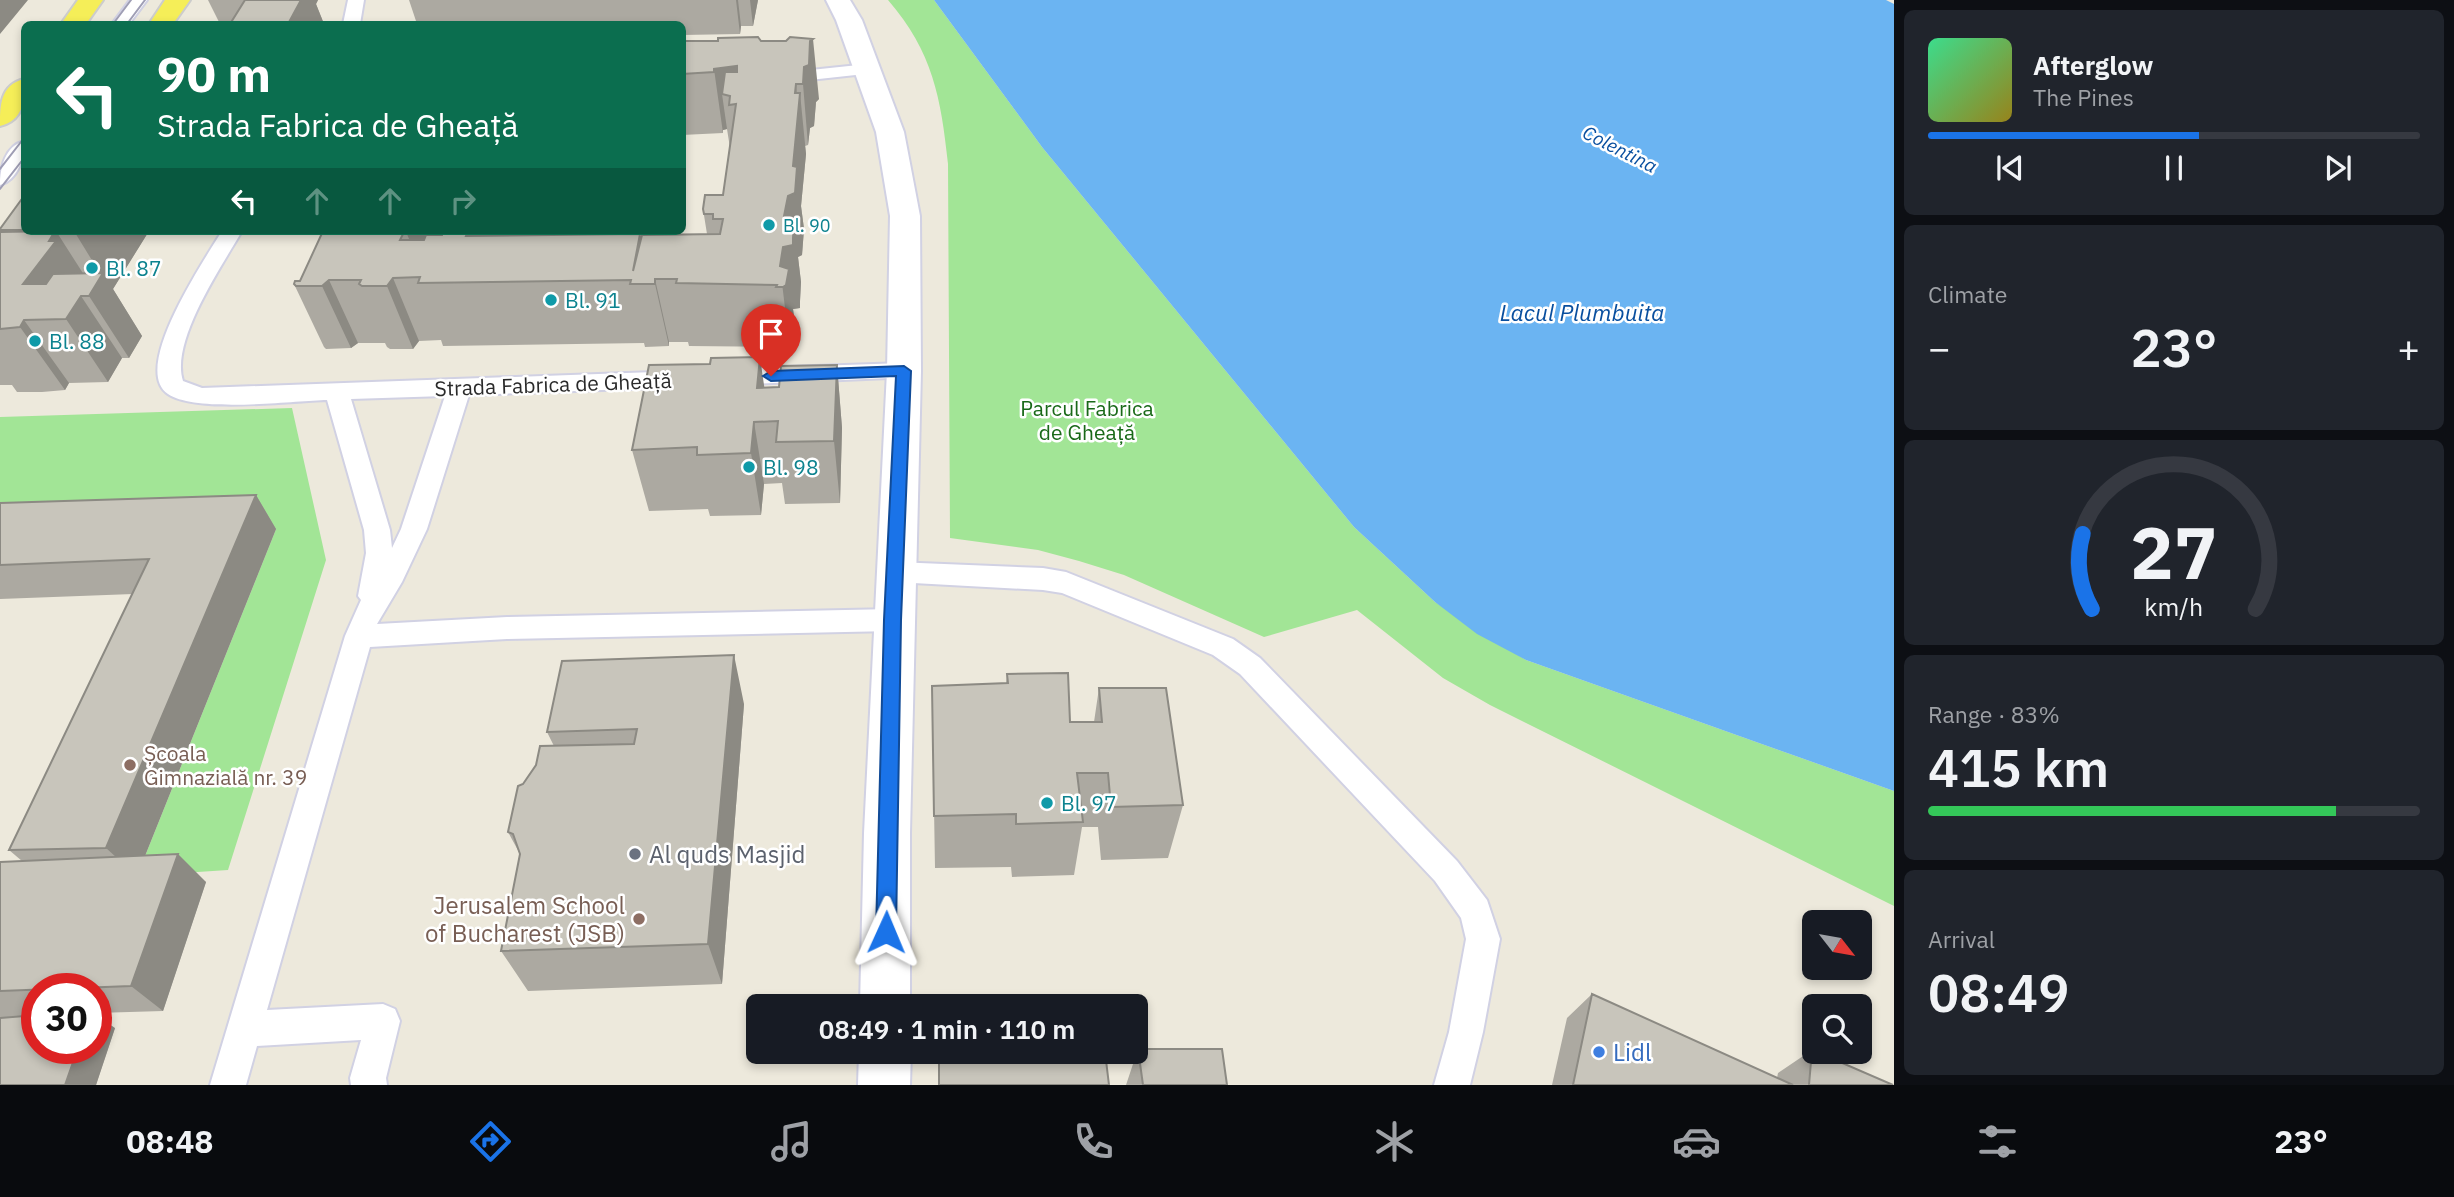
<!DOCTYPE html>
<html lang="en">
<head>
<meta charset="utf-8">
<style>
  :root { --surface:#171b24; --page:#20242c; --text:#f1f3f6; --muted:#9ea1a6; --line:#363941; --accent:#1a73e8 }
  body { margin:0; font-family:"IBM Plex Sans",sans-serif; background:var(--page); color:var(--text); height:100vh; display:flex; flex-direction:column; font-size:26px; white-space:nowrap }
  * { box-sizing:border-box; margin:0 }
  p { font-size:23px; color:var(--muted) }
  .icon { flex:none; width:38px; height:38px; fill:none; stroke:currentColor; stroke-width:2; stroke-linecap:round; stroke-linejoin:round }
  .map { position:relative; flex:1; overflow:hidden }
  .side { display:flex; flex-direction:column; gap:10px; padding:10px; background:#0d0f14; width:560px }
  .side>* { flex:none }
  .top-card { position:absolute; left:21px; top:21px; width:665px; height:214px; border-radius:10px; box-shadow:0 4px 10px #0003; background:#0b6e4f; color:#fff; overflow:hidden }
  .needle { width:46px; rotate:121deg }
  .fabs { position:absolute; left:1802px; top:910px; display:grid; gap:14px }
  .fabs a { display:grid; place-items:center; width:70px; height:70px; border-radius:10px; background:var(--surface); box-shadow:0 4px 10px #0003; font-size:35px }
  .speed { position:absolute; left:21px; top:973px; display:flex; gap:14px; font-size:35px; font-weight:700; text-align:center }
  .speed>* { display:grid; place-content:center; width:91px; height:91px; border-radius:50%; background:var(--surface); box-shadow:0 4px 10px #0003; line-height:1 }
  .speed .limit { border:10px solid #d22; background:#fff; color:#111 }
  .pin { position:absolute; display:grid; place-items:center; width:60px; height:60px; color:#fff; margin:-72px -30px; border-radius:50% 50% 50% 0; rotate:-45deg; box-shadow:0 0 7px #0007 }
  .pin .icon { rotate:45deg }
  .me { position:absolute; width:77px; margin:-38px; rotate:1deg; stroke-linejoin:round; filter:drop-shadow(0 0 5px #0008) }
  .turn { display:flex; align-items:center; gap:24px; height:147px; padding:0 21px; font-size:32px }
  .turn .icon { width:91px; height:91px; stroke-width:2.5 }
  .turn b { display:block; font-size:49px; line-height:60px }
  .lanes { display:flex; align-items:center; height:66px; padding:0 21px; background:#0003; justify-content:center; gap:35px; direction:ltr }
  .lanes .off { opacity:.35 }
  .big { font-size:52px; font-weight:600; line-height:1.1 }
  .side .card { flex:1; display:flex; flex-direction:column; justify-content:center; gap:10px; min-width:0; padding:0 24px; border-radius:10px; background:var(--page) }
  .side .dial { align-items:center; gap:0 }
  .dial svg { height:182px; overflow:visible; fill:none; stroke:var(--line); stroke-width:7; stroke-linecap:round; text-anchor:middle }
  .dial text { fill:var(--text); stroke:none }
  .song { display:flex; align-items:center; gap:21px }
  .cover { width:84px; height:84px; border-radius:10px; background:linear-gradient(135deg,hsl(150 70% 55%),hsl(50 70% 35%)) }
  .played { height:7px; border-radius:4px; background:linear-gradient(90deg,var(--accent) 55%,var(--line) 55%) }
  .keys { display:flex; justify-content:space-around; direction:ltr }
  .heat { display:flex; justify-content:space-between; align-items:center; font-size:38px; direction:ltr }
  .charge { height:10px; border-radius:5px; background:linear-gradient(90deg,#34c759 83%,var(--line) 0) }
  .trip { position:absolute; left:746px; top:994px; width:402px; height:70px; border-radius:10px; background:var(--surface); box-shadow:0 4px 10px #0003; font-weight:600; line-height:70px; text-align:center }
  .menu { display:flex; height:112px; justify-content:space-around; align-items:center; background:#090b0e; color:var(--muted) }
  .menu .icon { width:49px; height:49px }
  .menu .selected { color:var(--accent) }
  .menu b { font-size:32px; color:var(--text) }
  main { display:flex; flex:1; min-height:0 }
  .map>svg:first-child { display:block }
  .green { fill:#a2e596 }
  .water { fill:#6bb4f2 }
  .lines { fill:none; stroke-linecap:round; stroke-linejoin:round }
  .lane-casing { stroke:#d1d1e3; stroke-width:4 }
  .street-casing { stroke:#d1d1e3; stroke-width:4 }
  .primary-casing { stroke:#ccc; stroke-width:4 }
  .lane { fill:#fff; fill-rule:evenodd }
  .street { fill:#fff; fill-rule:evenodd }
  .primary { fill:#f5ee58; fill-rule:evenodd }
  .tram { stroke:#9f9eb5; stroke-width:2 }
  .wall { fill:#aca9a1 }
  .shaded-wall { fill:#8c8a83 }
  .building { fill:#c8c5bb; stroke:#8c8a83; stroke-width:2 }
  .route { fill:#1a73e8; stroke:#114b97; stroke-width:2 }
  .culture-dot { fill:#0f9aa8; stroke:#fff; stroke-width:2.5 }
  .education-dot { fill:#8d6e63; stroke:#fff; stroke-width:2.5 }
  .worship-dot { fill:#6b7280; stroke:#fff; stroke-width:2.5 }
  .shop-dot { fill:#3f7fe0; stroke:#fff; stroke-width:2.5 }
  .labels { text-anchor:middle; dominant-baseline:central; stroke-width:5; stroke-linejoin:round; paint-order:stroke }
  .far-culture-label { font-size:18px; fill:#0d838f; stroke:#fff; text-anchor:start }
  .far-water-label { font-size:19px; font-style:italic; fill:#094f9f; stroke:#fff }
  .culture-label { font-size:21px; fill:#0d838f; stroke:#fff; text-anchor:start }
  .street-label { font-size:21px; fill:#2a2a2a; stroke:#fff }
  .park-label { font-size:21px; fill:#196918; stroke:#fff }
  .education-label { font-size:21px; fill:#785e54; stroke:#fff; text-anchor:start }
  .water-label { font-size:23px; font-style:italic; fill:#094f9f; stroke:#fff }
  .near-worship-label { font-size:24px; fill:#5b616d; stroke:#fff; text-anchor:start }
  .near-education-label { font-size:24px; fill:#785e54; stroke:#fff; text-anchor:end }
  .near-shop-label { font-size:24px; fill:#366cbe; stroke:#fff; text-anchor:start }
</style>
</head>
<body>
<main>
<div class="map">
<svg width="1894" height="1085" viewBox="0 0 1894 1085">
  <rect width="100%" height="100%" fill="#ede9dc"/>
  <!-- green -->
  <path class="green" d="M888 0H934L1042 147 1354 527 1435 602 1526 660 1894 791V906L1490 705 1443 678 1357 610 1264 637 1124 575 1079 561 1038 550 950 538 948 164C941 98 933 52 888 0Z
    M292 408 326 560 228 870 137 876 276 529 0 538V417Z"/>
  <!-- water -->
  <path class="water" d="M934 0H1886L1894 4V791L1526 660 1477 634 1435 602 1354 527 1042 147Z"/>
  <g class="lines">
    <defs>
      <path id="lane" d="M130 0H147L129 24H112Z
        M348 0H364L360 24H343Z
        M868 64 877 69 874 73 782 83 773 78 782 73Z
        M24 141C25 157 18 180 0 185 0 168 5 146 24 141Z
        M222 231H242C222 266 170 341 183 381L202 388 682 371 690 373 694 379 690 385 682 387 469 395 427 529 402 582 377 624 507 617 893 609 903 612 907 620 903 628 893 631 507 639 370 647 267 1010 383 1004 395 1009 400 1021 386 1078 387 1085H351L350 1078 361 1040 257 1046 246 1085H210L345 636 361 600 358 596 366 553 364 530 327 400C292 401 195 413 168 394 130 369 205 259 222 231ZM445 396 401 529 392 548 390 530 351 399Z
        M904 363 912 365 916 371 912 377 727 385 719 383 715 377 719 371 727 369Z
        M895 562 1043 568 1066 572 1233 639 1260 658 1457 861 1487 900 1500 939 1483 1032 1470 1085H1434L1449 1032 1466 939 1461 918 1435 881 1240 674 1213 655 1062 593 1043 590 895 582 886 579 882 572 886 565Z"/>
      <path id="street" d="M826 0H850L862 20 904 132 920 216 921 371 910 833V1006H860L864 833 887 371 890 216 876 132 836 20Z
        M859 1052H911L910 1085H858Z"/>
      <path id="primary" d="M78 0H103L86 24H61Z
        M165 0H190L173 24H149Z
        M24 79C26 99 23 121 0 126 0 106 0 85 24 79Z"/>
    </defs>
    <!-- lane casing -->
    <use href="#lane" class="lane-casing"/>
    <!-- street casing -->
    <use href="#street" class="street-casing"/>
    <!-- primary casing -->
    <use href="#primary" class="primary-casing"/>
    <!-- lane -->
    <use href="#lane" class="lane"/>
    <!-- street -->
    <use href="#street" class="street"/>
    <!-- primary -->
    <use href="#primary" class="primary"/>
    <!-- tram -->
    <path class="tram" d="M113 24 131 0
      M127 24 145 0
      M0 169 24 138
      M0 189 24 158"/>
  </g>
  <!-- wall -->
  <path class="wall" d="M208 0H318L316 4 324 24H220Z
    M409 0H758L753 26H741L740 34 682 35V24H417Z
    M761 41 819 99 816 102 814 126 810 128 808 145 805 146 806 154 801 206 804 229 802 255 798 257 801 282 800 301V308L793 309 796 332 794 348 790 350H784L783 347 689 346 688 342H669V346L645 347 644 343 443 346 441 340 419 341 413 349H390L387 347 385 343H358L351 348 326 349 324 347 294 284 300 281 323 231 432 235H442L471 231 473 236 640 234 641 238 707 234 703 209 723 195 730 148 727 129 723 130V133L682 135V48Z
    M24 196V231H149L113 289 142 336 129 358H122L108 382 69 383 65 390 42 392H17L12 385H0V229Z
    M837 365 842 428 840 503 785 504 782 483 764 484 761 515 710 516 708 509 649 511 632 450 765 388 779 387Z
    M256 495 276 529 145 855 206 882 163 1011 96 1013V989H37V1048L115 1028 96 1085H0L14 1017H0V862L22 861 9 850 133 594 0 599V503Z
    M1007 674 1070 722H1094L1099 688 1183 805 1168 858 1101 860 1098 827H1082L1074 875 1012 877 1011 867 935 868 932 686 1006 683Z
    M744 704 722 984 528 991 501 951 520 854 508 832 523 784 554 746 547 732Z
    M1592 994 1777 1078 1778 1073 1812 1050 1893 1085H1552L1567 1018Z
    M1138 1049 1227 1085H1126Z"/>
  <!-- shaded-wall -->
  <path class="shaded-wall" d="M0 0H28L0 34Z
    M275 0H318L316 4 324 24H286Z
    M736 0H738L741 26 740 34Z
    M750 0H758L753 26Z
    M813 39 819 99 816 102 814 126 810 128 808 145 803 84 804 67 810 41Z
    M737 66 736 104 730 96 722 94 727 129 723 130V133L714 69Z
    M796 84 798 108 800 93 806 154 801 206 804 229 802 255 798 257 801 282 800 301V308L793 309 796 332 794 348 790 350 780 266 784 216 793 166 795 93Z
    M56 231 93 289 101 275 74 231H149L113 289 142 336 129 358 89 296H81L122 358 108 382 66 319 47 320 0 252 49 241Z
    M409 231H430L443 265 427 283 407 234Z
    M468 231H471L489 282 466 236Z
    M393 278 419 341 413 349 387 286Z
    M655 279 669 342V346L655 284Z
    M329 280 358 343 351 348 322 286Z
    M24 320 69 383 65 390 20 327Z
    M760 357 769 420 757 388Z
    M837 365 842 428 840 503 834 441Z
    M754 422 764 484 761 515 751 453Z
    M256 495 276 529 137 876 106 848Z
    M734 655 744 704 722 984 708 944Z
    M178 854 206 882 163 1011 131 986Z
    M96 1015 115 1028 96 1085H65L78 1048H96Z"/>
  <!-- building -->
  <path class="building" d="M245 0H301L288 24H230Z
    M758 37 761 41H786L790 37 813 39 810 41 809 65 804 67 803 84H796L795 93H800L793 166 797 167 795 193 788 196 784 216 794 219 793 238V245L783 247 780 266 789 269 786 285 783 287H776L777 285 676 283 677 279H655V284H630L631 280 418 283 420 277 393 278 387 286H362L359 284 361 280H329L322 286H296L294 284 295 281H300L323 231H409L407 234H403L400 240H424L426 235H442L443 231H468L466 236 640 234 633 271 642 235 720 234 723 219H713V214H704L703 209 705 195H723L736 104 729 105 730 96 722 94 725 72H737V66L714 69V72L682 74V48L684 41H718V38Z
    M24 196V230H0V229Z
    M55 231 49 241H56L23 284H46L53 274 103 273 89 296H81L66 319 24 320 20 327 0 329V232Z
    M760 357 757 388 779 387 781 366 837 365 834 441 776 442 778 421 754 422 751 453 697 455V447L632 450 649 365 710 364 711 358Z
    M256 495 106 848 9 850 149 559 0 565V503Z
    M734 655 708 944 501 951 520 854 513 834 508 832 518 786 523 784 536 765 540 746 634 744 637 729 547 732 562 661Z
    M1068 673 1070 722H1102L1099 688H1166L1183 805 1111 807 1108 773H1077L1083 822 1016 824V814L934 816 932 686 1008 683 1007 674Z
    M178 854 131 986 0 991V862Z
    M1592 994 1793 1085H1573Z
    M37 1015V1048H78L65 1085H0V1018Z
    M1138 1049H1222L1227 1085H1143Z
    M1812 1050 1815 1052H1817L1893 1085H1809Z
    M939 1052H1105L1109 1085H939Z"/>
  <!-- route -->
  <path class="route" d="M904 366 911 371 901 620 896 932 893 939 886 942 879 939 876 932 884 620 896 376 771 381 763 376 771 371Z"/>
  <!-- markers -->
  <g class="culture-dot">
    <circle cx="769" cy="225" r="7"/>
    <circle cx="92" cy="268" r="7"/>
    <circle cx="551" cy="300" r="7"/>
    <circle cx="35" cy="341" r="7"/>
    <circle cx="749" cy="467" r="7"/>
    <circle cx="1047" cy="803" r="7"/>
  </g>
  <g class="education-dot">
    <circle cx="130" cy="765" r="7"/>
    <circle cx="639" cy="919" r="7"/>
  </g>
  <circle class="worship-dot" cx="635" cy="854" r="7"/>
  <circle class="shop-dot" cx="1599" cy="1052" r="7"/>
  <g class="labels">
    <!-- far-culture labels -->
    <g class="far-culture-label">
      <text x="783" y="225">Bl. 90</text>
    </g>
    <!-- far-water labels -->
    <g class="far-water-label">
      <text transform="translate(1620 149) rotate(27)">Colentina</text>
    </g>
    <!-- culture labels -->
    <g class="culture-label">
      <text x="106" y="268">Bl. 87</text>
      <text x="565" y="300">Bl. 91</text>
      <text x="49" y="341">Bl. 88</text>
      <text x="763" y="467">Bl. 98</text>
      <text x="1061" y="803">Bl. 97</text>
    </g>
    <!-- street labels -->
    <g class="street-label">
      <text transform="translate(553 384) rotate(-2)">Strada Fabrica de Gheață</text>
    </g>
    <!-- park labels -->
    <g class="park-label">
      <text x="1087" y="408">Parcul Fabrica<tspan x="1087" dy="24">de Gheață</tspan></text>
    </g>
    <!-- education labels -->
    <g class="education-label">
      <text x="144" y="753">Școala<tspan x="144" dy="24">Gimnazială nr. 39</tspan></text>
    </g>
    <!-- water labels -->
    <g class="water-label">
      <text x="1582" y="312">Lacul Plumbuita</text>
    </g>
    <!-- near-worship labels -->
    <g class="near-worship-label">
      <text x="649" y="854">Al quds Masjid</text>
    </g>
    <!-- near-education labels -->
    <g class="near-education-label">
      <text x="625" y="905">Jerusalem School<tspan x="625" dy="28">of Bucharest (JSB)</tspan></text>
    </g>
    <!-- near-shop labels -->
    <g class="near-shop-label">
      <text x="1613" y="1052">Lidl</text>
    </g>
  </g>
</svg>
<div class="fabs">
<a><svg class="needle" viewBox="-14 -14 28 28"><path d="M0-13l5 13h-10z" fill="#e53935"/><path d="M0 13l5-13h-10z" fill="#9ea1a6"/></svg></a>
<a><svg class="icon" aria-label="search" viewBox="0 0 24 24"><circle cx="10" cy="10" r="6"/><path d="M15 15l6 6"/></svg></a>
</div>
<div class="speed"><div class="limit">30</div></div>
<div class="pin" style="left:771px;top:376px;background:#d93025"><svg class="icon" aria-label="arrive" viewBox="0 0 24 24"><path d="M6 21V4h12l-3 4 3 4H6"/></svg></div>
<svg class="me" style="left:886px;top:932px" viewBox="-20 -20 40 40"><path d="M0-17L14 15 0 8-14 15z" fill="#1a73e8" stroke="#fff" stroke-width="4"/></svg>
<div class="trip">08:49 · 1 min · 110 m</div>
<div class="top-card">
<div class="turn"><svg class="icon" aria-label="left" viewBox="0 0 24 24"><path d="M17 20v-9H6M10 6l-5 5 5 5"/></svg><div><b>90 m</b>Strada Fabrica de Gheață</div></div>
<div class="lanes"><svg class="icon" aria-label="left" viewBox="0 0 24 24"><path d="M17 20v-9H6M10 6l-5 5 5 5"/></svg><svg class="icon off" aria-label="ahead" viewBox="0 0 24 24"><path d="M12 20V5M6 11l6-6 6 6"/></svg><svg class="icon off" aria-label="ahead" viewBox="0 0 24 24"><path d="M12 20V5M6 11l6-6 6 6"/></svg><svg class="icon off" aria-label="right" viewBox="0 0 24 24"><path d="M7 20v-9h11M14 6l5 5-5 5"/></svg></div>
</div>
</div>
<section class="side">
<div class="card">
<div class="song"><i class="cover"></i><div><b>Afterglow</b><p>The Pines</p></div></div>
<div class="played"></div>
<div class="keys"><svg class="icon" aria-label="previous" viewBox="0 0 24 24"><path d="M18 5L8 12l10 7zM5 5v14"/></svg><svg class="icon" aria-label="pause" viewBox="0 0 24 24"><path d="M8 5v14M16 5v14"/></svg><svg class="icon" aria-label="next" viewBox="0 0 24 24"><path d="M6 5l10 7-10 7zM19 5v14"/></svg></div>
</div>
<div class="card"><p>Climate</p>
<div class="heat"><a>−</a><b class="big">23°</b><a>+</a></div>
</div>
<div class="card dial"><svg viewBox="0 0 100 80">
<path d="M14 69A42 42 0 1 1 86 69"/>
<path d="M14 69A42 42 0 0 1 10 36" stroke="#1a73e8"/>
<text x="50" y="56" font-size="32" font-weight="700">27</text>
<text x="50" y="72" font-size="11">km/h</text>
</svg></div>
<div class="card"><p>Range · 83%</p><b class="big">415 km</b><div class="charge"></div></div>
<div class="card"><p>Arrival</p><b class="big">08:49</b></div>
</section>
</main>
<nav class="menu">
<b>08:48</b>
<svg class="icon selected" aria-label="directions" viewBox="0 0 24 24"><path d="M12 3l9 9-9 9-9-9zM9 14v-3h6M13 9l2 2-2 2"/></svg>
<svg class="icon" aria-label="music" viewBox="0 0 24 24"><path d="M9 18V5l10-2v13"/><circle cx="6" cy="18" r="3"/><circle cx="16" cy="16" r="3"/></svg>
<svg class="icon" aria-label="phone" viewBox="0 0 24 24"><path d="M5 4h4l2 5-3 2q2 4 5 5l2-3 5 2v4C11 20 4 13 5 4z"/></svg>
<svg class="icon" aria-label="climate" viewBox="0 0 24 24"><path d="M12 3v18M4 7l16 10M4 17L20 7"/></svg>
<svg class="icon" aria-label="car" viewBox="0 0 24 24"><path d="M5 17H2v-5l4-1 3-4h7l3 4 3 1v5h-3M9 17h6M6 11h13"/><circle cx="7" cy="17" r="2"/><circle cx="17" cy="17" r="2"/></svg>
<svg class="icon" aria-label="filters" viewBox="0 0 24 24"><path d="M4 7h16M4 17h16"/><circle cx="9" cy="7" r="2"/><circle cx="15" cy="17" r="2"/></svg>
<b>23°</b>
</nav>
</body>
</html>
